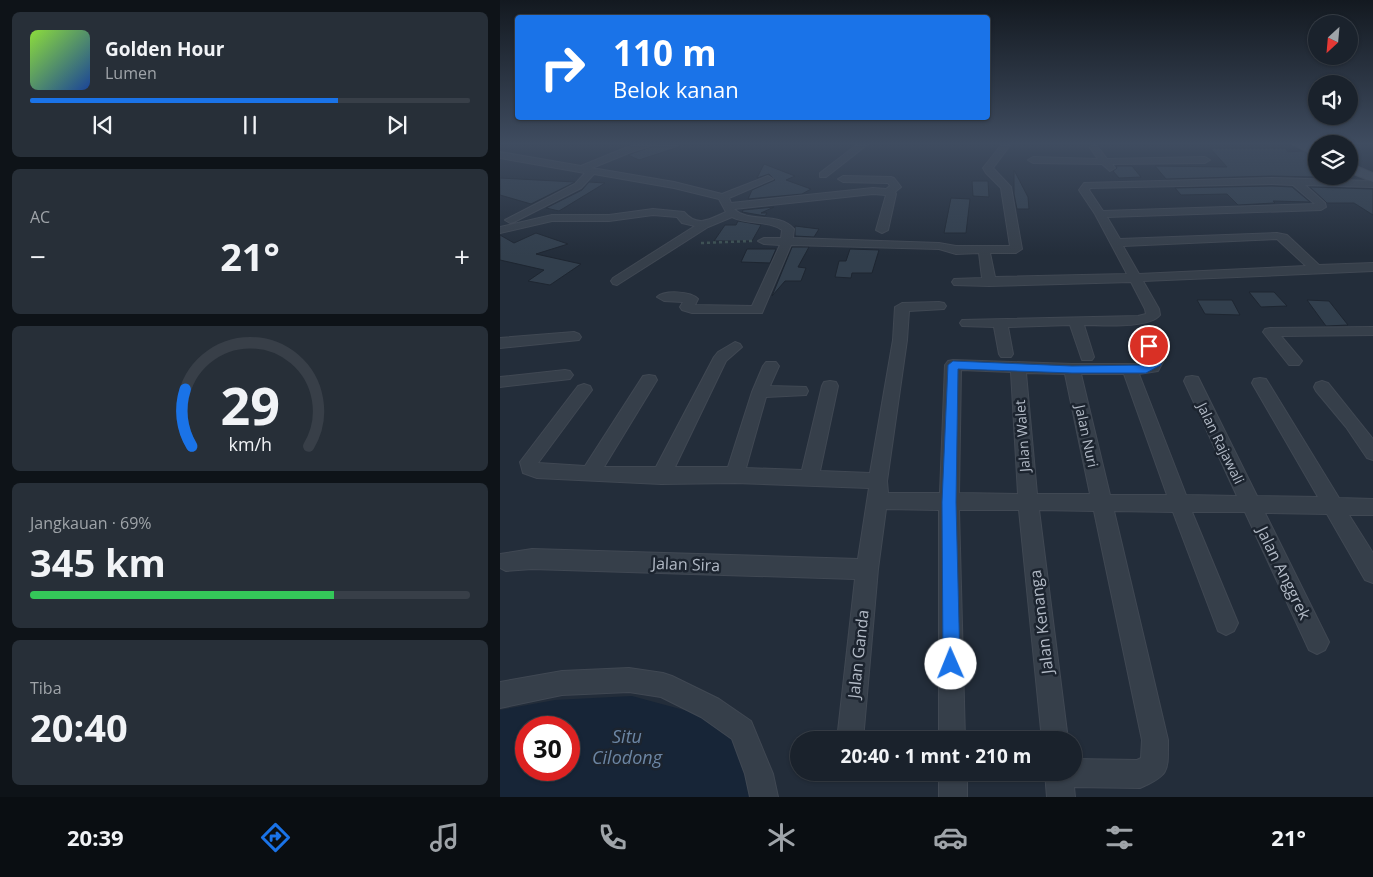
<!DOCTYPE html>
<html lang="id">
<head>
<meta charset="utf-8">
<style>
  :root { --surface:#1a222c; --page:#272f38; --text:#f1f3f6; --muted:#9fa4a9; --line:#383f48; --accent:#1a73e8 }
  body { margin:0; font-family:"Open Sans",sans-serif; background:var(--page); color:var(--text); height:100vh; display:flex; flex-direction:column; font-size:19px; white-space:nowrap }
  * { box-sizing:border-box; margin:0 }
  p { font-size:16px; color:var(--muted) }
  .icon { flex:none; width:28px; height:28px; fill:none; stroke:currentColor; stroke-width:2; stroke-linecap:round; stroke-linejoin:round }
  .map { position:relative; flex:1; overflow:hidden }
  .details { display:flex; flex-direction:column; gap:12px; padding:12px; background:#0e1318; width:500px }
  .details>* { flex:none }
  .banner { position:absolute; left:15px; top:15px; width:475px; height:105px; border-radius:5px; box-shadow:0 1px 4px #0004,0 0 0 1px var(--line); background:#1a73e8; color:#fff; overflow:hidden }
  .needle { width:32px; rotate:206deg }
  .fabs { position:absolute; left:808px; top:15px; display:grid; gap:10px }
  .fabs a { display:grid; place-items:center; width:50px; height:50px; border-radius:50%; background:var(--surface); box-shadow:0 1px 4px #0004,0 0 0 1px var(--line); font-size:25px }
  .speed { position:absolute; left:15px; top:716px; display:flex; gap:10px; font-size:25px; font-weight:700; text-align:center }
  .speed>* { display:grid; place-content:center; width:65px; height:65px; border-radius:50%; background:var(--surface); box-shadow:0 1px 4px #0004,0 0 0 1px var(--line); line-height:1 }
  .speed .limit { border:8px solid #d22; background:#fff; color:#111 }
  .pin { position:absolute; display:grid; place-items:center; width:42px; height:42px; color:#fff; margin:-21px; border:2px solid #fff; border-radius:50%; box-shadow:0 1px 5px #0007 }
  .me { position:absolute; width:55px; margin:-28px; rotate:359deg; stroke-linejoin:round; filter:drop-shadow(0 0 4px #0008) }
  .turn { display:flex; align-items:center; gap:18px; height:105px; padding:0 15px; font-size:22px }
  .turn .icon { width:65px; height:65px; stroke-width:2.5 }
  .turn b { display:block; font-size:35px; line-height:42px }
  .big { font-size:38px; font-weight:700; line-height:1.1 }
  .details .widget { flex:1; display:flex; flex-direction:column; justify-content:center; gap:8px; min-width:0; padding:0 18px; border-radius:8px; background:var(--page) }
  .details .dial { align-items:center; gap:0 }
  .dial svg { height:130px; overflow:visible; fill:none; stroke:var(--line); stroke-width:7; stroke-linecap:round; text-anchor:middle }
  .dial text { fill:var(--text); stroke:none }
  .song { display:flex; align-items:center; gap:15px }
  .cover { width:60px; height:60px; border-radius:8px; background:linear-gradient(135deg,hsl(90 70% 55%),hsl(220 70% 35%)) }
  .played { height:5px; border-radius:2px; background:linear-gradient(90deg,var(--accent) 70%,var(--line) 70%) }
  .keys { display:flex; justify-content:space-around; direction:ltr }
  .heat { display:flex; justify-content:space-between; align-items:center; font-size:28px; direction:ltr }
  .charge { height:8px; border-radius:4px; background:linear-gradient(90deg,#34c759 69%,var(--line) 0) }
  .trip { position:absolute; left:290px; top:731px; width:292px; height:50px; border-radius:25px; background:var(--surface); box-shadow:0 1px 4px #0004,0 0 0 1px var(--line); font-weight:700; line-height:50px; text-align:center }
  .tabs { display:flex; height:80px; justify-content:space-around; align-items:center; background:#0a0e12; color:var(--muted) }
  .tabs .icon { width:35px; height:35px }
  .tabs .current { color:var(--accent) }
  .tabs b { font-size:22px; color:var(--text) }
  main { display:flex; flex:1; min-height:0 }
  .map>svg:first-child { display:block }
  .water { fill:#172537; fill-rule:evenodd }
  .building { fill:#323f4d; stroke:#1e2631 }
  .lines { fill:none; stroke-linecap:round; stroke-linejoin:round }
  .street-casing { stroke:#404853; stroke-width:2 }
  .secondary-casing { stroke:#404853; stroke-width:2 }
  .path { stroke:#3e5253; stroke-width:2.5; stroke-dasharray:3 3; stroke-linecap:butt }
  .street { fill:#363f4a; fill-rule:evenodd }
  .secondary { fill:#454f5d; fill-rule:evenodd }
  .route { fill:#1a73e8; stroke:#114b97 }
  .labels { text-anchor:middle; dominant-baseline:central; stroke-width:5; stroke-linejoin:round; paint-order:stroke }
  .street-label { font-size:14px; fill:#b2bac6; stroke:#1c242f }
  .near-street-label { font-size:16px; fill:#b2bac6; stroke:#1c242f }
  .near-water-label { font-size:18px; font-style:italic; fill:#6c86a4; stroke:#1c242f }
</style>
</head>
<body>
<main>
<section class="details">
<div class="widget">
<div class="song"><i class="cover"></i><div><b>Golden Hour</b><p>Lumen</p></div></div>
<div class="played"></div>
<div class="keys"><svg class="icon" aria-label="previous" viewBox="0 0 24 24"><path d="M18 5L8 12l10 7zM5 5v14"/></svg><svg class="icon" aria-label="pause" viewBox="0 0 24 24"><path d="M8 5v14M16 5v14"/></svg><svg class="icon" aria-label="next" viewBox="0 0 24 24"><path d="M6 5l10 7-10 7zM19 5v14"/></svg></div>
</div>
<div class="widget"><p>AC</p>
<div class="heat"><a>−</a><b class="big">21°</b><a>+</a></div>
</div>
<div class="widget dial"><svg viewBox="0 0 100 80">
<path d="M14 69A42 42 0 1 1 86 69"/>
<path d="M14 69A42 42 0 0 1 10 34" stroke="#1a73e8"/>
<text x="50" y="56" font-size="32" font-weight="700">29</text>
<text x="50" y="72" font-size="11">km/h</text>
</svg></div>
<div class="widget"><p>Jangkauan · 69%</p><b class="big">345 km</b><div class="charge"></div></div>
<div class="widget"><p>Tiba</p><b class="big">20:40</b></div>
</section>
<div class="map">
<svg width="873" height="797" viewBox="0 0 873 797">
  <rect width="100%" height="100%" fill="#232d3a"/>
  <!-- water -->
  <path class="water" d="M132 696 195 713 237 740 254 797H0V710L55 700ZM26 728H69V770H26Z"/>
  <!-- building -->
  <path class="building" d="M159 144H179V147L139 160 128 155Z
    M710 148H785L788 152 803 151 816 158V177L772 176 666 179 655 166 727 167Z
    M264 164 295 176 286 180 311 189 302 194 248 199 252 190 275 180 269 174 257 178Z
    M616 166H632L641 177 619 178 613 171 617 168Z
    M514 170 528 197 529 209H517L514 194Z
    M0 178 75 182 31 204 0 195Z
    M472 181H488L489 197 473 196Z
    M89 182 105 183 59 211 46 208 82 190Z
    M772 186 792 187 810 202 773 201 775 203 738 205 727 194 681 195 675 188Z
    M810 187 873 189V215L854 203H827Z
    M451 198 470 199 466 233H444Z
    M274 207 261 213H267L265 216 242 212 243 210Z
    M238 221 261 225 252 241H214L225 225H236Z
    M295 226 319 229 314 237 295 236Z
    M36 233 68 244 36 254 81 264 50 285 28 281 44 270 0 260V235L14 243Z
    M292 247H309L298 267 306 268 301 281H285L272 296Z
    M247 249H276L270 263 241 262Z
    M350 249 379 250 372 273H352L351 278 335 277 339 261H346Z
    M749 292H774L787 306 761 307Z
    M697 300H732L740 315 705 314Z
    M807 300 829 301 848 325 826 326Z"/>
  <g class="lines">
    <defs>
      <path id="street" d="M141 144H157L131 152 92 168 174 182 222 194 268 176 273 179 229 198 231 203 373 188 386 189 390 186 388 183 343 182 338 179 343 176 391 177 394 178 401 187 395 192 396 194 388 230 382 233 376 230 386 195 373 194 234 209C250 224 278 211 294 229L293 238 439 243 456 246H510L501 188 486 173 483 168 502 144H511L493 168 511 187 522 249 516 253H490L495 277 627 274 595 214 579 190 584 183 772 178 873 181V187L805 185 825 203 826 207 821 210 607 217 620 239 777 233 787 235 819 265 873 263V271L643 281 659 309 660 315C649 329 601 325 584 325L594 357 592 360H582L570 325 508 327 513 354 511 357H501L499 354 494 327 462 326 460 323 462 320 638 316 646 314 645 309 631 282 489 286 454 285 452 282 454 279 482 278 479 253 456 254 439 249 291 245 262 313H192L182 310 180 307 183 302 164 301 157 297C164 290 191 291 198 299L195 305 252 306 280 245 264 244 258 241 264 238H281L282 230C268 220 248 225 232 217L208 227 117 285 113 284 111 281 113 278 195 226 182 223 177 217 153 215 109 221H52L0 233V227L52 215H109L153 209 184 212C198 228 210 219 226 212L219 199 174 188 94 174 81 188 14 222 10 223 5 220 75 184 85 173 0 158V152L81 166 125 148ZM772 184 793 185 815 204 603 211 589 190 590 188ZM777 239 806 266 639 274 623 246Z
        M358 144H368L326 177H320V173Z
        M594 145 597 146 607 159 705 157 710 160 705 163 612 164 615 168 610 171 602 164 533 163 528 160 533 157 598 159 590 148Z
        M439 302 444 303 446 306 444 309 409 311 407 340 387 481 388 493H440L445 365 448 361 453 360 572 364H646L648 360 635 332 637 329H647L649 332 664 360 658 371 639 374 686 495 737 496 684 381 686 377 692 376 698 377 700 381 757 496 818 497 752 383 754 379 760 378 766 379 839 498 873 499V515H849L873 553V583L865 580 827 514 765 513 829 642 825 650 817 654 809 650 745 512H692L738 623 734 631 726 635 718 631 673 512 614 511 668 740C668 771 670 775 640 788L574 787 575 797H547L545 772H574V759L637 760 641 758 642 740 594 511 539 510 568 740H542L519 510H459L465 740H439V510L386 509 378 569 363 740H337L355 579 32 569 6 571 0 568V554L32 549 358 559 369 488 235 483 161 484 37 478 23 473 20 462 78 386 84 384 90 386 92 390 38 463 85 466 143 376 149 375 155 376 157 380 104 467H156L214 357 218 352 235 342 240 344 242 347 226 361 175 467H228L252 392 263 366 266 362H276L279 366 270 386 306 387 308 391 306 395 266 397 246 468 302 470 322 386 324 382 330 381 336 382 338 386 320 471 370 473 393 340 395 307 402 303ZM461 370 511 372 518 494 459 493ZM526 373 565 374 590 494H537ZM581 374H624L667 495H610Z
        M873 327V335L781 336 802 361 799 365H789L763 332 765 329 770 328Z
        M74 332 79 334 81 337 79 340 0 348V338Z
        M65 370 70 371 73 375 70 379 0 387V377Z
        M822 381 828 383 873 439V460L867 458 846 427 816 391 814 387 816 383Z
        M129 668 163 673 172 676 219 699 251 721 273 774 278 797H250L245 774 232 739 201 717 161 697 129 692 62 695 0 708V682L62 671Z
        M439 772H467V797H439Z"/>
      <path id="secondary" d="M792 144H809L816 147V156Z
        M849 163 873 173V182L849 172Z"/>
    </defs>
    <!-- street casing -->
    <use href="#street" class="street-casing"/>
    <!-- secondary casing -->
    <use href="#secondary" class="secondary-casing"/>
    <!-- path -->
    <path class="path" d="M201 243 252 241"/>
    <!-- street -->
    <use href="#street" class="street"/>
    <!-- secondary -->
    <use href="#secondary" class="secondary"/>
  </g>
  <!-- sky -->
  <linearGradient id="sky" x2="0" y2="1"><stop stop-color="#131920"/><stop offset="0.56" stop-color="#3f4c60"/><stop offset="1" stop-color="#3f4c60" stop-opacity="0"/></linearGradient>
  <rect width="873" height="256" fill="url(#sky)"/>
  <!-- route -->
  <path class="route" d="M649 343C656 345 661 358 661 365L646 373H572L458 369 456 502 460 664 457 670 451 672 445 670 443 664 442 502 448 365 453 361 572 366 645 365 650 363 644 346Z"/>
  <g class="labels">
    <!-- street labels -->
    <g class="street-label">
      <text transform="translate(522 436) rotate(-94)">Jalan Walet</text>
      <text transform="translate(587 436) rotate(78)">Jalan Nuri</text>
      <text transform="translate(721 443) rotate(64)">Jalan Rajawali</text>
    </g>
    <!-- near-street labels -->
    <g class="near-street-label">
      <text transform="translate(186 564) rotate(2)">Jalan Sira</text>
      <text transform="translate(784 573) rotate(64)">Jalan Anggrek</text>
      <text transform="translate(541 622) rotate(-97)">Jalan Kenanga</text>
      <text transform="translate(358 654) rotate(-84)">Jalan Ganda</text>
    </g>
    <!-- near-water labels -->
    <g class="near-water-label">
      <text x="127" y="736">Situ<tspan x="127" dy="21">Cilodong</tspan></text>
    </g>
  </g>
</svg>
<div class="fabs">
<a><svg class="needle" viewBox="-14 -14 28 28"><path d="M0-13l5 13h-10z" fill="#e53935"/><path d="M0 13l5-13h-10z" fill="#9fa4a9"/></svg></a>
<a><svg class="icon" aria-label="sound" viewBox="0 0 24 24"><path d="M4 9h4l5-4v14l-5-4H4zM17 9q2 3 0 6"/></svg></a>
<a><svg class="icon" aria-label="layers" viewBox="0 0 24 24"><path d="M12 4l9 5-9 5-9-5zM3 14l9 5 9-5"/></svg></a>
</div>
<div class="speed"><div class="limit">30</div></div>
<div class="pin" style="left:649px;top:346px;background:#d93025"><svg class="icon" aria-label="arrive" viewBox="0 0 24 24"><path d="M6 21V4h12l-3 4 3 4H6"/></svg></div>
<svg class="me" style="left:451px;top:664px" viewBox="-20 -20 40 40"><circle r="19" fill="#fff"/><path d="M0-13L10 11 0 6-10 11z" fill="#1a73e8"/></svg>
<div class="trip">20:40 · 1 mnt · 210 m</div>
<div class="banner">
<div class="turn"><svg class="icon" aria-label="right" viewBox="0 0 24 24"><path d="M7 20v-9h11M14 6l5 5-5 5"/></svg><div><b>110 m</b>Belok kanan</div></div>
</div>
</div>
</main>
<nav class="tabs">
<b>20:39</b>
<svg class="icon current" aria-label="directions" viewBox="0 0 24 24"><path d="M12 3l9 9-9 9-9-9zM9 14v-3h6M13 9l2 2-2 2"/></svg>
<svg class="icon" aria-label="music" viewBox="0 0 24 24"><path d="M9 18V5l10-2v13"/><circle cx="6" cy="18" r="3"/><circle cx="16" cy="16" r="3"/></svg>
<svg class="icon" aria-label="phone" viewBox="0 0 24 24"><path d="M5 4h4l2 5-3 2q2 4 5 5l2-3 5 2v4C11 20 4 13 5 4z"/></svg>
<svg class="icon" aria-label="climate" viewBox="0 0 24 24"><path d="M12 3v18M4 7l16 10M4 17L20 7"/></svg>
<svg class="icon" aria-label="car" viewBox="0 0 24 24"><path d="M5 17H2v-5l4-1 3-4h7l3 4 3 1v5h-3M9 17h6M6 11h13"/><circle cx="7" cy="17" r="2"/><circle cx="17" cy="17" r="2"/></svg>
<svg class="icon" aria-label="filters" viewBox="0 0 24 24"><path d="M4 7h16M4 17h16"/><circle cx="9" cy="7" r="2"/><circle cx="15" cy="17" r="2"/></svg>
<b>21°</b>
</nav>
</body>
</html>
